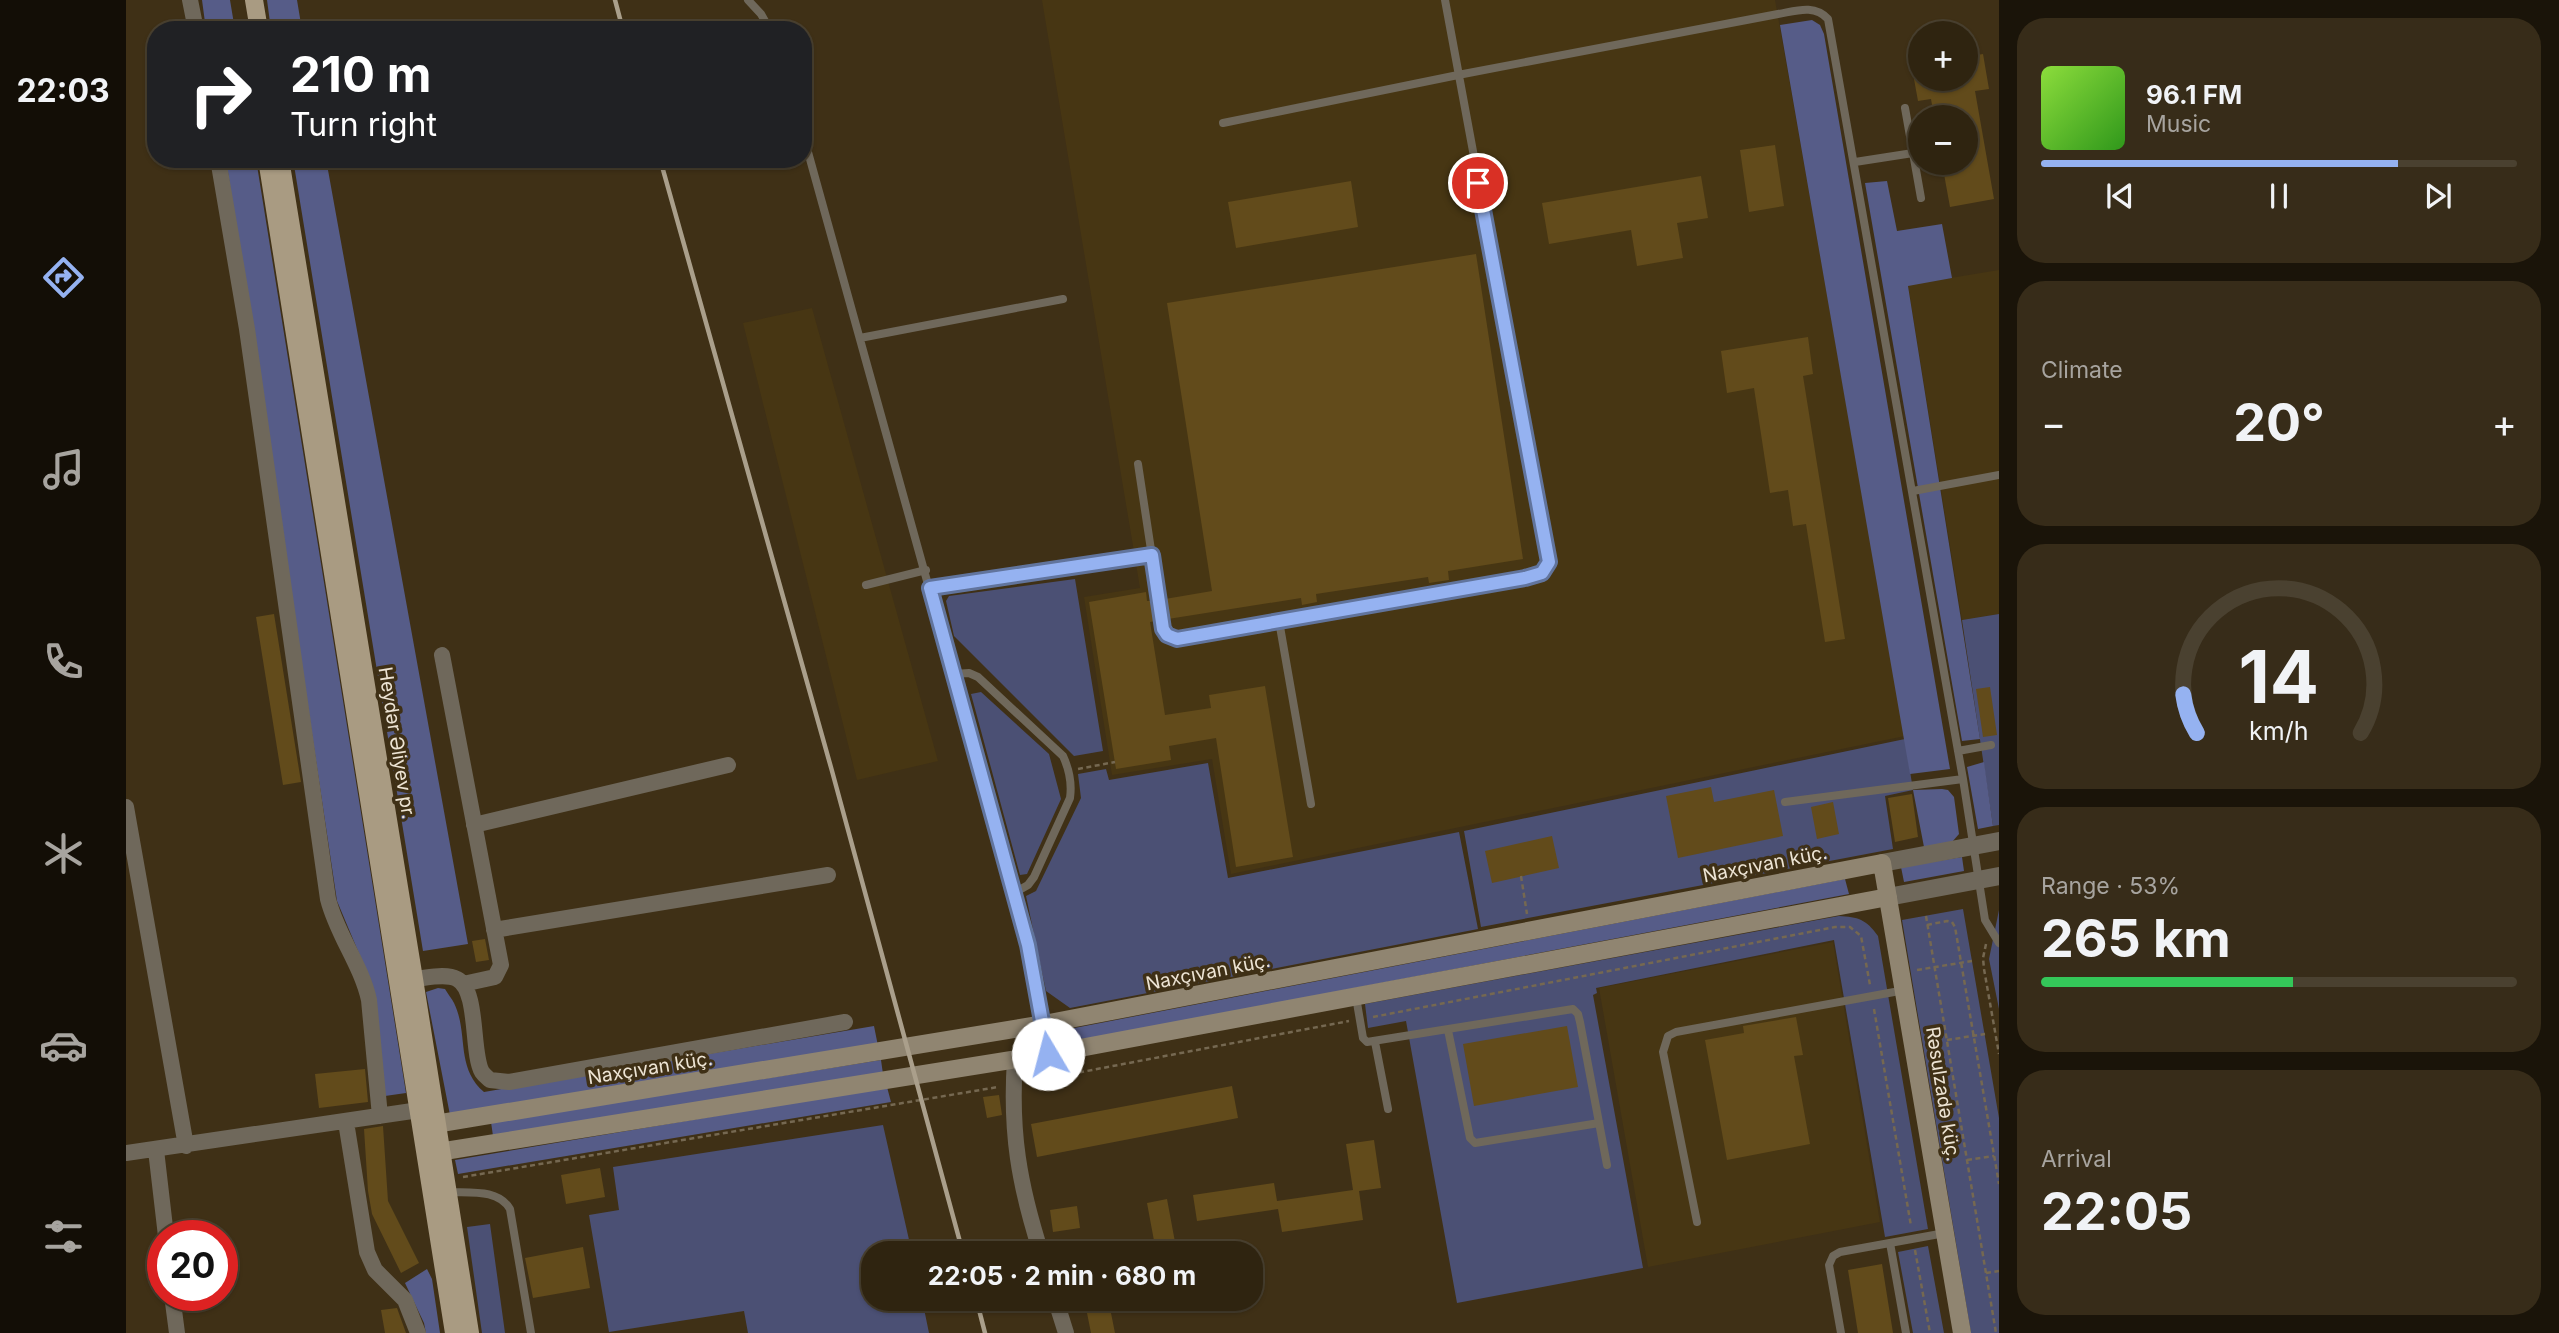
<!DOCTYPE html>
<html lang="en">
<head>
<meta charset="utf-8">
<style>
  :root { --surface:#2f2410; --page:#372c19; --text:#f1f3f6; --muted:#a7a49f; --line:#4a4130; --accent:#95b2f1 }
  body { margin:0; font-family:Inter,sans-serif; background:var(--page); color:var(--text); height:100vh; display:flex; flex-direction:column; font-size:26px; white-space:nowrap }
  * { box-sizing:border-box; margin:0 }
  p { font-size:23px; color:var(--muted) }
  .icon { flex:none; width:38px; height:38px; fill:none; stroke:currentColor; stroke-width:2; stroke-linecap:round; stroke-linejoin:round }
  .map { position:relative; flex:1; overflow:hidden }
  .drawer { display:flex; flex-direction:column; gap:18px; padding:18px; background:#1a1409; width:560px }
  .drawer>* { flex:none }
  .guide { position:absolute; left:21px; top:21px; width:665px; height:147px; border-radius:28px; box-shadow:0 2px 5px #0004,0 0 0 2px var(--line); background:#202124; color:#fff; overflow:hidden }
  .fabs { position:absolute; left:1782px; top:21px; display:grid; gap:14px }
  .fabs a { display:grid; place-items:center; width:70px; height:70px; border-radius:50%; background:var(--surface); box-shadow:0 2px 5px #0004,0 0 0 2px var(--line); font-size:35px }
  .speed { position:absolute; left:21px; top:1220px; display:flex; gap:14px; font-size:35px; font-weight:700; text-align:center }
  .speed>* { display:grid; place-content:center; width:91px; height:91px; border-radius:50%; background:var(--surface); box-shadow:0 2px 5px #0004,0 0 0 2px var(--line); line-height:1 }
  .speed .limit { border:10px solid #d22; background:#fff; color:#111 }
  .pin { position:absolute; display:grid; place-items:center; width:60px; height:60px; color:#fff; margin:-30px; border:4px solid #fff; border-radius:50%; box-shadow:0 2px 7px #0007 }
  .me { position:absolute; width:77px; margin:-38px; rotate:352deg; stroke-linejoin:round; filter:drop-shadow(0 0 5px #0008) }
  .turn { display:flex; align-items:center; gap:24px; height:147px; padding:0 28px; font-size:32px }
  .turn .icon { width:91px; height:91px; stroke-width:2.5 }
  .turn b { display:block; font-size:49px; line-height:60px }
  .big { font-size:52px; font-weight:700; line-height:1.1 }
  .drawer .card { flex:1; display:flex; flex-direction:column; justify-content:center; gap:10px; min-width:0; padding:0 24px; border-radius:28px; background:var(--page) }
  .drawer .dial { align-items:center; gap:0 }
  .dial svg { height:182px; overflow:visible; fill:none; stroke:var(--line); stroke-width:7; stroke-linecap:round; text-anchor:middle }
  .dial text { fill:var(--text); stroke:none }
  .song { display:flex; align-items:center; gap:21px }
  .cover { width:84px; height:84px; border-radius:10px; background:linear-gradient(135deg,hsl(90 70% 55%),hsl(110 70% 35%)) }
  .played { height:7px; border-radius:4px; background:linear-gradient(90deg,var(--accent) 75%,var(--line) 75%) }
  .keys { display:flex; justify-content:space-around; direction:ltr }
  .heat { display:flex; justify-content:space-between; align-items:center; font-size:38px; direction:ltr }
  .charge { height:10px; border-radius:5px; background:linear-gradient(90deg,#34c759 53%,var(--line) 0) }
  .trip { position:absolute; left:735px; top:1241px; width:402px; height:70px; border-radius:28px; background:var(--surface); box-shadow:0 2px 5px #0004,0 0 0 2px var(--line); font-weight:700; line-height:70px; text-align:center }
  main { display:flex; flex:1; min-height:0 }
  .tab-bar { display:flex; flex-direction:column; width:126px; justify-content:space-around; align-items:center; background:#130e06; color:var(--muted) }
  .tab-bar .icon { width:49px; height:49px }
  .tab-bar .on { color:var(--accent) }
  .tab-bar b { font-size:32px; color:var(--text) }
  .map>svg:first-child { display:block }
  .built { fill:#473613 }
  .green { fill:#4b5074 }
  .forest { fill:#565c88 }
  .building { fill:#624b1b }
  .lines { fill:none; stroke-linecap:round; stroke-linejoin:round }
  .path { stroke:#756851; stroke-width:2.5; stroke-dasharray:5 3.5; stroke-linecap:butt }
  .service { stroke:#6f685b; stroke-width:8 }
  .minor { stroke:#6f685b; stroke-width:16 }
  .tertiary { stroke:#6f685b; stroke-width:18 }
  .secondary { stroke:#908571; stroke-width:18 }
  .primary { stroke:#a99b82; stroke-width:18 }
  .rail { stroke:#aa9f8b; stroke-width:4.5 }
  .route-casing { stroke:#61749d; stroke-width:18 }
  .route { stroke:#95b2f1; stroke-width:12 }
  .labels { text-anchor:middle; dominant-baseline:central; stroke-width:7; stroke-linejoin:round; paint-order:stroke }
  .street-label { font-size:19px; fill:#ede4d4; stroke:#3f3016 }
</style>
</head>
<body>
<main>
<nav class="tab-bar">
<b>22:03</b>
<svg class="icon on" aria-label="directions" viewBox="0 0 24 24"><path d="M12 3l9 9-9 9-9-9zM9 14v-3h6M13 9l2 2-2 2"/></svg>
<svg class="icon" aria-label="music" viewBox="0 0 24 24"><path d="M9 18V5l10-2v13"/><circle cx="6" cy="18" r="3"/><circle cx="16" cy="16" r="3"/></svg>
<svg class="icon" aria-label="phone" viewBox="0 0 24 24"><path d="M5 4h4l2 5-3 2q2 4 5 5l2-3 5 2v4C11 20 4 13 5 4z"/></svg>
<svg class="icon" aria-label="climate" viewBox="0 0 24 24"><path d="M12 3v18M4 7l16 10M4 17L20 7"/></svg>
<svg class="icon" aria-label="car" viewBox="0 0 24 24"><path d="M5 17H2v-5l4-1 3-4h7l3 4 3 1v5h-3M9 17h6M6 11h13"/><circle cx="7" cy="17" r="2"/><circle cx="17" cy="17" r="2"/></svg>
<svg class="icon" aria-label="filters" viewBox="0 0 24 24"><path d="M4 7h16M4 17h16"/><circle cx="9" cy="7" r="2"/><circle cx="15" cy="17" r="2"/></svg>
</nav>
<div class="map">
<svg width="1873" height="1333" viewBox="0 0 1873 1333">
  <rect width="100%" height="100%" fill="#3f3016"/>
  <!-- built -->
  <path class="built" d="M916 0H1649L1779 736 1105 874 1086 759 986 775 958 597 1014 588Z
    M1873 270V614L1836 620 1782 285Z
    M686 308 812 761 731 780 617 323Z
    M1707 942 1754 1222 1522 1267 1473 988Z"/>
  <!-- green -->
  <path class="green" d="M949 579 977 751 948 756 828 636 820 601 823 596Z
    M1873 614V825L1867 826 1836 620Z
    M855 692 923 754 935 799 901 874 894 875 845 694Z
    M1779 739 1787 790 1759 796 1767 849 1355 927 1338 831Z
    M1082 763 1102 878 1333 832 1352 929 944 1008 920 991 900 896 910 891 955 798 952 774 980 769 983 780Z
    M1837 909 1873 1118V1333H1845L1776 920Z
    M1873 910V1009L1863 959Z
    M1713 916C1732 917 1740 919 1752 936L1802 1229 1759 1237 1708 940 1470 988 1471 993 1467 995 1517 1268 1331 1303 1280 1021 1242 1028 1239 1004Z
    M757 1125 786 1253H747V1298L796 1299 803 1333H622L618 1311 483 1332 463 1215 493 1210 487 1167Z
    M364 1224 379 1333H356L341 1227Z
    M1802 1246 1818 1333H1787L1772 1252Z"/>
  <!-- forest -->
  <path class="forest" d="M76 0H104L109 30H80Z
    M141 0H171L176 30H145Z
    M1686 20 1694 25 1698 34 1824 769 1784 774 1654 25Z
    M100 159H130L280 1093 259 1096 245 982 211 901Z
    M167 159H200L342 944 297 951Z
    M1761 181 1771 231 1816 224 1826 278 1782 286 1854 739 1836 741 1739 183Z
    M1858 762 1867 826 1852 829 1841 767Z
    M1816 789 1822 790 1828 797 1833 834 1826 842 1798 847 1787 790Z
    M1836 857 1838 871 1778 882 1775 867Z
    M1719 879 1723 894 935 1044 933 1031Z
    M312 988 319 989C322 994 326 999 328 1003 343 1034 329 1067 358 1092L748 1026 752 1046 324 1115 300 992Z
    M755 1060 757 1074 367 1136 365 1122Z
    M761 1087 765 1102 332 1174 329 1160Z
    M301 1269 306 1279 314 1333H300L298 1323 279 1283Z"/>
  <!-- building -->
  <path class="building" d="M1857 54 1863 89 1849 91 1868 199 1824 207 1816 163H1839V117H1808L1805 99 1792 101 1788 79H1839V57Z
    M1649 145 1658 206 1623 212 1614 150Z
    M1575 176 1582 218 1551 223 1557 258 1511 266 1505 230 1423 244 1416 203Z
    M1225 181 1232 227 1110 248 1102 202Z
    M1350 254 1397 559 1322 571 1323 580 1303 583 1302 577 1190 594 1191 602 1176 605 1175 598 1042 619 1039 599 1086 591 1041 303Z
    M1682 337 1687 374 1677 376 1719 639 1699 642 1680 524 1667 526 1662 490 1644 493 1628 388 1601 393 1595 351Z
    M1020 592 1021 601H1026L1029 621 1024 622 1039 715 1085 708 1083 695 1139 686 1167 857 1110 867 1090 738 1043 746 1045 760 990 769 963 602Z
    M148 614 175 782 157 785 130 617Z
    M1864 687 1871 735 1857 737 1850 689Z
    M1585 787 1588 802 1648 790 1657 836 1552 858 1540 796Z
    M1786 794 1792 837 1769 842 1762 798Z
    M1707 802 1713 834 1691 839 1685 807Z
    M1426 836 1433 868 1366 883 1359 851Z
    M359 939 363 960 350 962 346 941Z
    M1670 1017 1677 1055 1668 1056 1684 1144 1601 1160 1579 1040 1618 1033 1617 1026Z
    M1441 1026 1452 1087 1348 1106 1337 1044Z
    M239 1069 242 1102 193 1108 189 1074Z
    M1106 1086 1112 1118 911 1157 905 1124Z
    M873 1095 876 1115 861 1118 857 1097Z
    M257 1126 262 1201 293 1263 275 1273 246 1214 242 1191 238 1129Z
    M1248 1140 1255 1188 1233 1191 1237 1220 1156 1232 1152 1209 1071 1221 1067 1195 1148 1183 1151 1201 1227 1190 1220 1144Z
    M474 1168 479 1197 440 1204 435 1175Z
    M1041 1199 1049 1242 1029 1246 1021 1203Z
    M951 1206 954 1228 927 1232 924 1210Z
    M457 1247 464 1288 407 1298 399 1258Z
    M1756 1264 1767 1333H1732L1722 1270Z
    M958 1298H982L989 1333H965Z
    M271 1308 280 1333H259L255 1310Z"/>
  <g class="lines">
    <!-- path -->
    <path class="path" d="M952 769 989 762
      M1395 876 1401 914
      M1800 916 1870 1333
      M1801 925 1821 921 1826 922 1829 927 1873 1184
      M1860 944 1857 958 1858 969 1873 1054
      M1791 970 1846 961
      M1748 1009 1785 1226
      M1247 1017 1709 927H1724L1735 936 1744 985
      M1821 1040 1859 1034
      M903 1082 1223 1021
      M1841 1160 1868 1156
      M337 1177 872 1087
      M1789 1250 1804 1333
      M1860 1273 1873 1271"/>
    <!-- service -->
    <path class="service" d="M622 0 635 14 644 30
      M1779 108 1795 198
      M1097 123 1332 75 1652 14C1670 11 1688 4 1702 19L1837 779 1859 920 1873 943
      M677 134 902 945 922 1054
      M1729 162 1787 153
      M734 338 937 299
      M1012 464 1037 629 1040 635 1051 639 1399 578 1416 573 1423 562 1319 0
      M1787 491 1873 475
      M740 585 800 570
      M805 588 1026 556
      M1153 621 1185 804
      M828 674 843 673 852 677 937 756C943 769 946 784 944 798L908 877 902 885 888 893
      M1832 751 1865 745
      M1659 802 1837 779
      M1230 997 1237 1038 1241 1042 1447 1009 1452 1014 1454 1022 1481 1165
      M1322 1030 1344 1138 1349 1143 1473 1123
      M1249 1042 1262 1109
      M323 1192C345 1193 372 1189 384 1209L405 1333
      M1571 1222 1537 1052 1542 1036 1550 1032 1779 990
      M1764 1243 1780 1333
      M1715 1333 1703 1265 1707 1256 1714 1252 1819 1233"/>
    <!-- minor -->
    <path class="minor" d="M64 0 70 30
      M92 159 121 329 202 899C211 935 235 964 243 1000L254 1116
      M316 655 375 965 369 977 337 984
      M0 807 60 1146
      M348 825 602 765
      M368 930 702 875
      M288 979C301 978 320 973 331 979 353 990 345 1053 356 1072 358 1075 361 1077 364 1080L383 1082 719 1022
      M889 1059C884 1132 893 1184 915 1253
      M220 1122 241 1252 249 1270 279 1300 292 1333
      M30 1150 40 1236
      M0 1153 293 1110
      M46 1295 51 1333
      M929 1298 940 1333"/>
    <!-- tertiary -->
    <path class="tertiary" d="M1756 863 1873 841
      M1762 897 1873 876"/>
    <!-- secondary -->
    <path class="secondary" d="M297 1126 918 1024 1756 863 1836 1333
      M300 1154 922 1054 1762 897"/>
    <!-- primary -->
    <path class="primary" d="M128 0 133 30
      M141 159 328 1333
      M154 159 288 979 344 1333"/>
    <!-- rail -->
    <path class="rail" d="M489 0 497 30
      M534 159 706 771 837 1253
      M850 1298 859 1333"/>
  </g>
  <g class="lines">
    <defs>
      <path id="route" d="M922 1054 902 945 804 588 1026 555 1037 629 1041 635 1051 639 1399 578 1416 573 1423 562 1352 183"/>
    </defs>
    <!-- route casing -->
    <use href="#route" class="route-casing"/>
    <!-- route -->
    <use href="#route" class="route"/>
  </g>
  <g class="labels">
    <!-- street labels -->
    <g class="street-label">
      <text transform="translate(271 743) rotate(81)">Heydər Əliyev pr.</text>
      <text transform="translate(1639 864) rotate(-11)">Naxçıvan küç.</text>
      <text transform="translate(1082 972) rotate(-11)">Naxçıvan küç.</text>
      <text transform="translate(524 1068) rotate(-9)">Naxçıvan küç.</text>
      <text transform="translate(1817 1094) rotate(81)">Rəsulzadə küç.</text>
    </g>
  </g>
</svg>
<div class="fabs">
<a>+</a>
<a>−</a>
</div>
<div class="speed"><div class="limit">20</div></div>
<div class="pin" style="left:1352px;top:183px;background:#d93025"><svg class="icon" aria-label="arrive" viewBox="0 0 24 24"><path d="M6 21V4h12l-3 4 3 4H6"/></svg></div>
<svg class="me" style="left:922px;top:1054px" viewBox="-20 -20 40 40"><circle r="19" fill="#fff"/><path d="M0-13L10 11 0 6-10 11z" fill="#95b2f1"/></svg>
<div class="trip">22:05 · 2 min · 680 m</div>
<div class="guide">
<div class="turn"><svg class="icon" aria-label="right" viewBox="0 0 24 24"><path d="M7 20v-9h11M14 6l5 5-5 5"/></svg><div><b>210 m</b>Turn right</div></div>
</div>
</div>
<section class="drawer">
<div class="card">
<div class="song"><i class="cover"></i><div><b>96.1 FM</b><p>Music</p></div></div>
<div class="played"></div>
<div class="keys"><svg class="icon" aria-label="previous" viewBox="0 0 24 24"><path d="M18 5L8 12l10 7zM5 5v14"/></svg><svg class="icon" aria-label="pause" viewBox="0 0 24 24"><path d="M8 5v14M16 5v14"/></svg><svg class="icon" aria-label="next" viewBox="0 0 24 24"><path d="M6 5l10 7-10 7zM19 5v14"/></svg></div>
</div>
<div class="card"><p>Climate</p>
<div class="heat"><a>−</a><b class="big">20°</b><a>+</a></div>
</div>
<div class="card dial"><svg viewBox="0 0 100 80">
<path d="M14 69A42 42 0 1 1 86 69"/>
<path d="M14 69A42 42 0 0 1 8 52" stroke="#95b2f1"/>
<text x="50" y="56" font-size="32" font-weight="700">14</text>
<text x="50" y="72" font-size="11">km/h</text>
</svg></div>
<div class="card"><p>Range · 53%</p><b class="big">265 km</b><div class="charge"></div></div>
<div class="card"><p>Arrival</p><b class="big">22:05</b></div>
</section>
</main>
</body>
</html>
